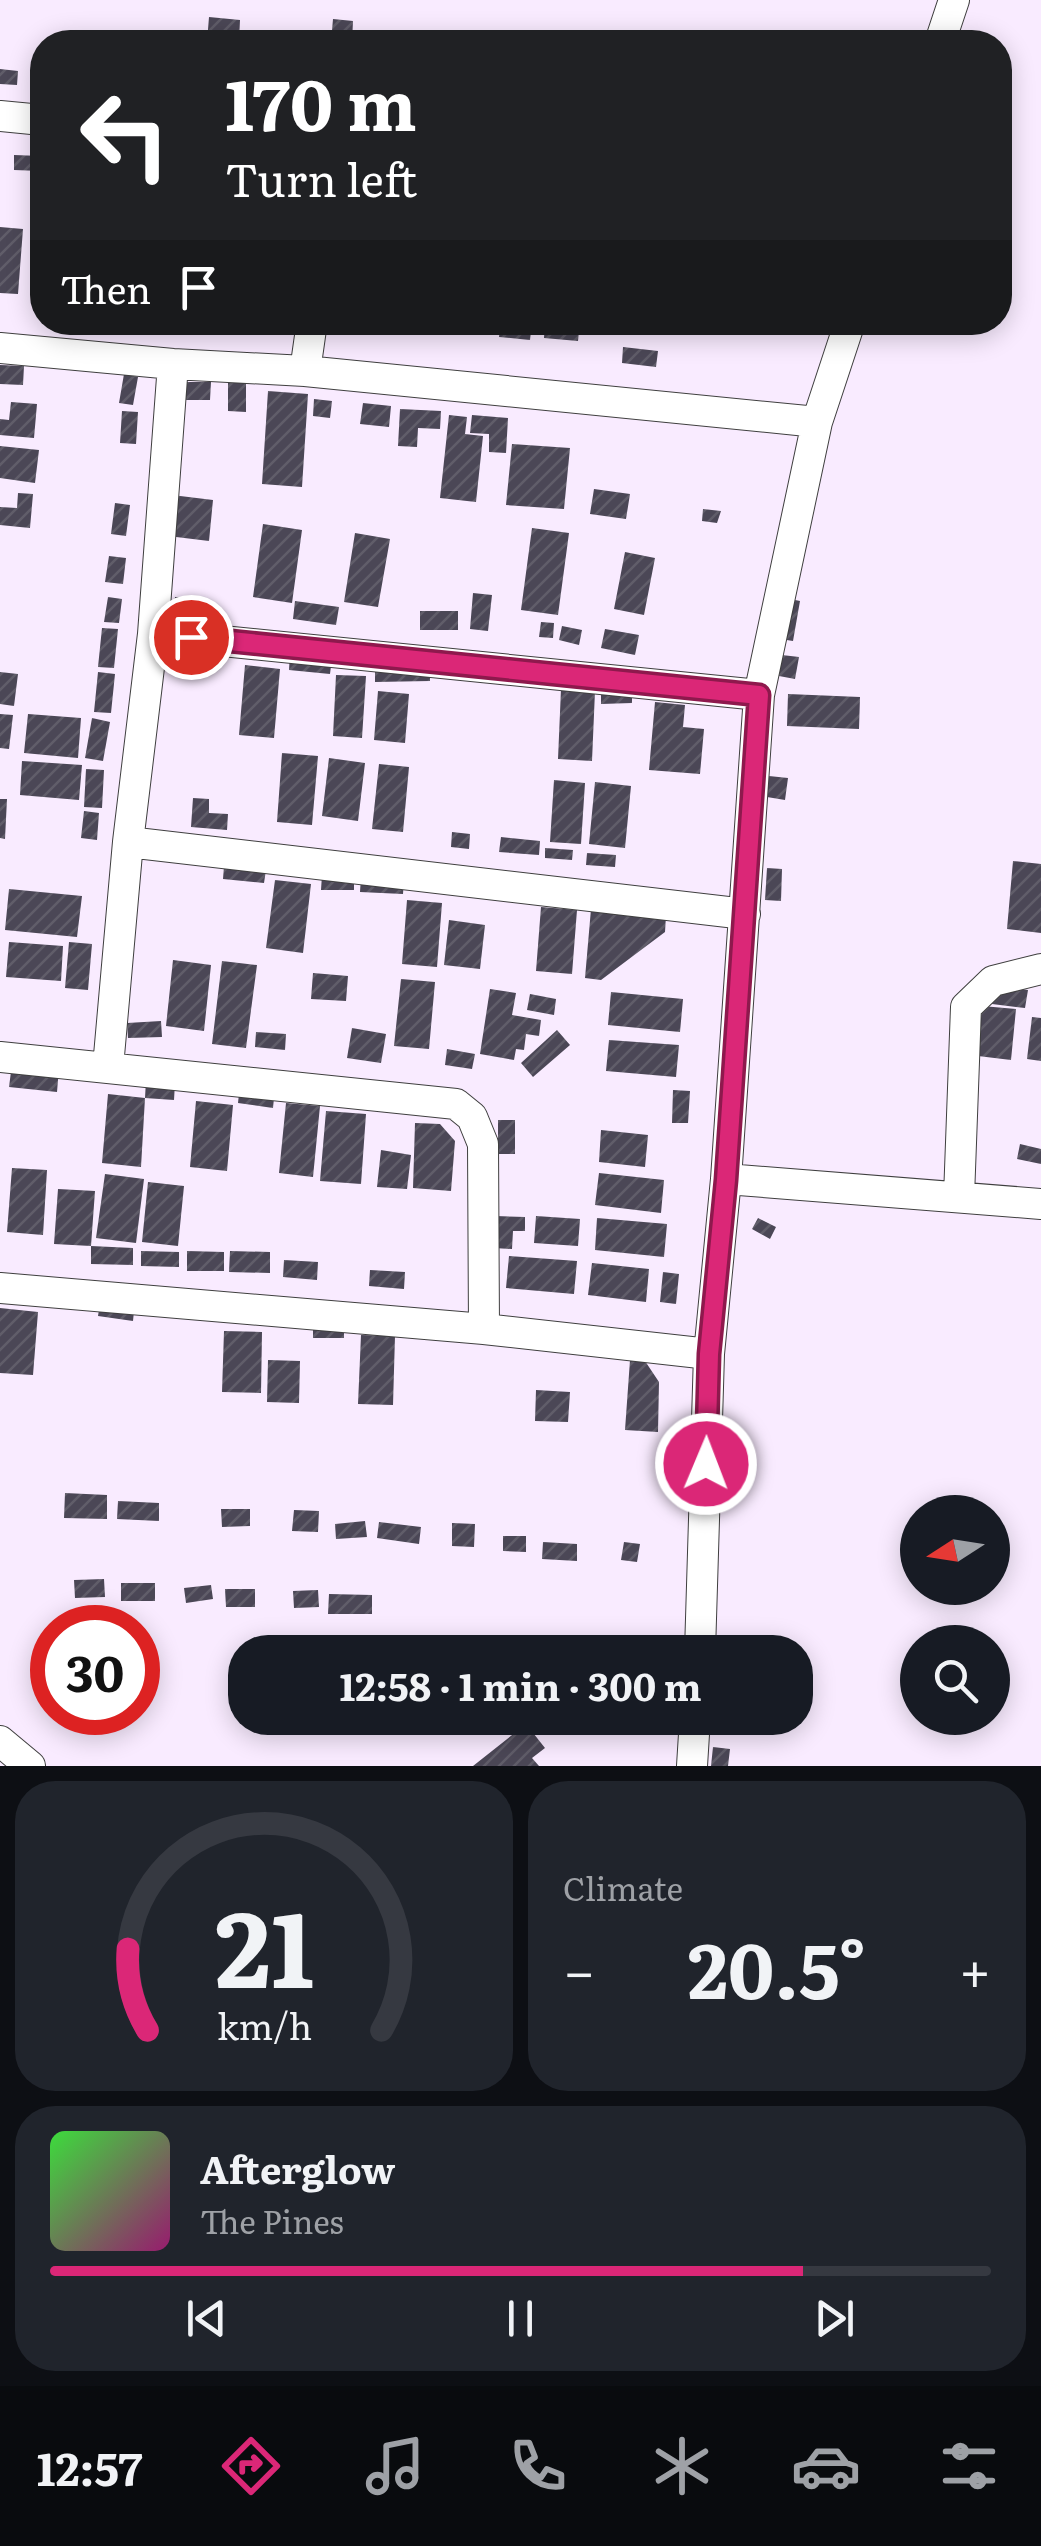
<!DOCTYPE html>
<html lang="en">
<head>
<meta charset="utf-8">
<style>
  :root { --surface:#171b24; --page:#20242c; --text:#f1f3f6; --muted:#9ea1a6; --line:#363941; --accent:#db2777 }
  body { margin:0; font-family:Literata,serif; background:var(--page); color:var(--text); height:100vh; display:flex; flex-direction:column; font-size:38px; white-space:nowrap }
  * { box-sizing:border-box; margin:0 }
  p { font-size:32px; color:var(--muted) }
  .icon { flex:none; width:55px; height:55px; fill:none; stroke:currentColor; stroke-width:2; stroke-linecap:round; stroke-linejoin:round }
  .map { position:relative; height:1766px; overflow:hidden }
  .sheet { display:flex; flex-direction:column; gap:15px; padding:15px; background:#0d0f14; flex:1 }
  .sheet>* { flex:none }
  .banner { position:absolute; left:30px; top:30px; width:982px; height:305px; border-radius:40px; box-shadow:0 5px 25px #0003; background:#202124; color:#fff; overflow:hidden }
  .needle { width:65px; rotate:258deg }
  .buttons { position:absolute; left:900px; top:1495px; display:grid; gap:20px }
  .buttons a { display:grid; place-items:center; width:110px; height:110px; border-radius:50%; background:var(--surface); box-shadow:0 5px 25px #0003; font-size:50px }
  .speed { position:absolute; left:30px; top:1605px; display:flex; gap:20px; font-size:50px; font-weight:700; text-align:center }
  .speed>* { display:grid; place-content:center; width:130px; height:130px; border-radius:50%; background:var(--surface); box-shadow:0 5px 25px #0003; line-height:1 }
  .speed .limit { border:15px solid #d22; background:#fff; color:#111 }
  .pin { position:absolute; display:grid; place-items:center; width:85px; height:85px; color:#fff; margin:-42px; border:5px solid #fff; border-radius:50%; box-shadow:0 2px 10px #0007 }
  .me { position:absolute; width:110px; margin:-55px; rotate:1deg; stroke-linejoin:round; filter:drop-shadow(0 0 8px #0008) }
  .turn { display:flex; align-items:center; gap:35px; height:210px; padding:0 30px; font-size:45px }
  .turn .icon { width:130px; height:130px; stroke-width:2.5 }
  .turn b { display:block; font-size:70px; line-height:85px }
  .then { display:flex; align-items:center; height:95px; padding:0 30px; background:#0003; gap:20px; font-size:38px }
  .big { font-size:75px; font-weight:700; line-height:1.1 }
  .sheet .tile { flex:1; display:flex; flex-direction:column; justify-content:center; gap:15px; min-width:0; padding:0 35px; border-radius:40px; background:var(--page) }
  .sheet .dial { align-items:center; gap:0 }
  .dial svg { height:260px; overflow:visible; fill:none; stroke:var(--line); stroke-width:7; stroke-linecap:round; text-anchor:middle }
  .dial text { fill:var(--text); stroke:none }
  .song { display:flex; align-items:center; gap:30px }
  .cover { width:120px; height:120px; border-radius:15px; background:linear-gradient(135deg,hsl(120 70% 55%),hsl(320 70% 35%)) }
  .played { height:10px; border-radius:5px; background:linear-gradient(90deg,var(--accent) 80%,var(--line) 80%) }
  .keys { display:flex; justify-content:space-around; direction:ltr }
  .heat { display:flex; justify-content:space-between; align-items:center; font-size:55px; direction:ltr }
  .sheet .tiles { flex:1; display:grid; gap:15px; grid-template-columns:1fr 1fr }
  .tile:last-child { grid-column:span 2 }
  .trip { position:absolute; left:228px; top:1635px; width:585px; height:100px; border-radius:40px; background:var(--surface); box-shadow:0 5px 25px #0003; font-weight:700; line-height:100px; text-align:center }
  .tab-bar { display:flex; height:160px; justify-content:space-around; align-items:center; background:#090b0e; color:var(--muted) }
  .tab-bar .icon { width:70px; height:70px }
  .tab-bar .current { color:var(--accent) }
  .tab-bar b { font-size:45px; color:var(--text) }
  .map>svg:first-child { display:block }
  .building { fill:url(#building-hatch) }
  .lines { fill:none; stroke-linecap:round; stroke-linejoin:round }
  .minor-casing { stroke:#3f3f3f; stroke-width:32 }
  .minor { stroke:#fff; stroke-width:30 }
  .route-casing { stroke:#8e194d; stroke-width:25 }
  .route { stroke:#db2777; stroke-width:18 }
</style>
</head>
<body>
<div class="map">
<svg width="1041" height="1766" viewBox="0 0 1041 1766">
  <defs>
    <pattern id="building-hatch" width="6" height="6" patternUnits="userSpaceOnUse" patternTransform="scale(2.5)"><rect width="6" height="6" fill="#4b4756"/><path d="M-1 1l2-2M0 6l6-6M5 7l2-2" fill="none" stroke="#605d69"/></pattern>
  </defs>
  <rect width="100%" height="100%" fill="#f9ebff"/>
  <!-- building -->
  <path class="building" d="M209 17 240 20 239 42H207Z
    M333 19 353 21 352 42H331Z
    M0 69 18 71 17 85 0 84Z
    M14 155 41 156V171L14 170Z
    M0 227 23 229 18 294 0 293Z
    M501 322H532L530 340 499 337Z
    M545 322H580L578 341 544 338Z
    M623 347 658 351 656 367 622 363Z
    M0 365 24 366 23 385 0 384Z
    M124 374 138 377 133 405 119 403Z
    M228 381H246V412L228 411Z
    M175 382H211L210 400H175Z
    M268 391 308 394 302 487 262 484Z
    M314 399 332 401 330 418 313 416Z
    M11 402 37 404 34 438 0 435V419L9 420Z
    M363 403 391 406 389 427 360 424Z
    M400 409 441 411 440 429 418 428 417 447 398 446Z
    M122 411 138 412 136 444 120 443Z
    M449 415 467 417 465 434 483 436 476 502 440 498Z
    M472 415 508 418 506 453 489 452V434L470 433Z
    M512 444 570 448 564 509 506 505Z
    M0 446 39 450 35 483 0 478Z
    M594 489 630 494 626 519 590 514Z
    M18 493 33 494 30 528 0 525V507L17 508Z
    M172 495 213 500 209 541 168 536Z
    M115 503 130 505 126 536 111 534Z
    M703 509 721 511 717 523 702 521Z
    M263 524 302 530 292 603 253 597Z
    M532 528 569 533 558 615 521 610Z
    M355 533 390 539 378 607 344 602Z
    M625 552 655 558 644 615 614 609Z
    M109 556 126 558 123 584 105 582Z
    M473 593 492 595 488 631 470 629Z
    M108 597 122 599 119 623 104 622Z
    M175 597 206 599 205 612 174 611Z
    M781 597 800 601 793 641 774 638Z
    M295 601 339 607 336 625 293 619Z
    M420 611H458V630H420Z
    M541 622 554 623 553 638 539 637Z
    M562 626 582 630 579 645 559 640Z
    M102 628 118 629 114 668 98 667Z
    M605 629 639 635 635 655 601 648Z
    M165 647H197L196 669H165Z
    M290 653 332 658 330 674 289 670Z
    M782 655 799 657 795 679 779 676Z
    M430 662V681L375 682V663Z
    M245 665 280 669 274 738 239 735Z
    M0 672 18 674 14 706 0 704Z
    M98 672 115 674 111 713 94 712Z
    M336 675 366 676 362 738 333 736Z
    M601 682H632V703L601 704Z
    M561 689 595 691 592 761 558 759Z
    M378 691 409 694 405 743 374 740Z
    M788 694 860 697 859 729 787 726Z
    M655 702 685 705 683 727 704 729 700 774 649 770Z
    M0 714 13 715 9 749 0 748Z
    M28 714 81 718 78 758 24 753Z
    M92 718 110 722 103 761 85 758Z
    M282 753 318 756 312 825 277 822Z
    M329 758 365 763 358 821 322 816Z
    M22 761 82 765 79 800 20 795Z
    M379 764 409 767 403 832 372 829Z
    M86 769 104 770 102 808 84 807Z
    M769 776 788 778 785 800 767 797Z
    M554 780 585 783 581 844 550 842Z
    M595 782 631 786 625 848 589 844Z
    M193 798 209 799V813L228 814 227 830 191 827Z
    M0 799H7L5 839 0 838Z
    M84 811 99 813 97 840 81 838Z
    M452 832 470 834 469 849 451 847Z
    M501 837 540 841 539 855 499 852Z
    M545 848 573 850 572 860 545 858Z
    M587 853 616 855 615 867 586 865Z
    M1013 861 1041 864V933L1007 929Z
    M224 866 266 870 264 883 223 879Z
    M767 868 782 869 781 901 765 900Z
    M322 875 354 876V890H321Z
    M361 876 404 879 403 894 360 892Z
    M275 880 311 884 303 953 266 948Z
    M9 889 82 896 77 937 5 930Z
    M407 900 442 903 437 967 402 964Z
    M541 907 577 910 572 974 536 971Z
    M591 909 666 916 665 932 601 980 585 978Z
    M449 920 485 925 480 969 444 965Z
    M9 942 63 946 61 981 6 977Z
    M69 942 92 944 88 990 65 988Z
    M173 960 211 965 204 1031 166 1026Z
    M222 961 257 965 246 1048 212 1044Z
    M313 973 348 976 346 1001 311 999Z
    M401 979 435 982 429 1049 394 1046Z
    M994 986 1028 990 1025 1008 992 1004Z
    M490 989 516 993 512 1015 541 1020 539 1036 526 1034 524 1050 516 1049 514 1060 480 1054Z
    M611 992 683 999 680 1032 608 1025Z
    M530 994 556 999 554 1015 527 1010Z
    M982 1006 1016 1009 1011 1060 978 1056Z
    M1032 1017 1041 1018V1061L1027 1059Z
    M161 1021 162 1037 128 1038 127 1023Z
    M352 1028 386 1034 381 1063 347 1058Z
    M557 1030 570 1045 533 1077 521 1063Z
    M256 1032 286 1034 285 1050 255 1047Z
    M609 1040 679 1045 676 1077 606 1071Z
    M447 1049 475 1054 472 1069 445 1065Z
    M12 1064 59 1068 57 1092 9 1087Z
    M146 1080 175 1083 174 1100 145 1098Z
    M240 1084 275 1088 273 1108 238 1103Z
    M673 1090 690 1091 688 1123H672Z
    M108 1094 145 1098 141 1167 102 1163Z
    M196 1101 233 1105 227 1171 190 1167Z
    M286 1103 320 1106 313 1177 279 1173Z
    M326 1111 366 1114 361 1184 320 1181Z
    M498 1120H515V1154H498Z
    M415 1123 440 1124 455 1141 451 1191 413 1188Z
    M601 1130 648 1135 645 1167 599 1162Z
    M1020 1144 1041 1149V1164L1017 1159Z
    M381 1150 411 1155 407 1189 377 1187Z
    M12 1168 47 1170 43 1235 7 1232Z
    M599 1173 664 1180 661 1213 595 1205Z
    M105 1174 144 1179 136 1243 96 1238Z
    M148 1182 184 1186 178 1246 142 1242Z
    M58 1189 95 1191 91 1246 54 1244Z
    M495 1216 525 1217V1231H513L512 1249 494 1248Z
    M536 1216 580 1219 578 1246 534 1243Z
    M597 1218 667 1224 664 1257 595 1250Z
    M758 1218 776 1227 770 1239 752 1229Z
    M91 1246 133 1248V1265L91 1264Z
    M141 1251 179 1252V1267L141 1266Z
    M187 1251 224 1252V1271H187Z
    M230 1251 270 1252V1273L229 1272Z
    M509 1256 577 1261 574 1294 506 1288Z
    M284 1260 318 1262 317 1280 283 1277Z
    M592 1263 649 1269 646 1302 588 1295Z
    M370 1270 405 1272 404 1289 369 1286Z
    M663 1272 679 1274 676 1304 660 1302Z
    M101 1296 135 1301 133 1321 98 1316Z
    M0 1308 38 1312 33 1375 0 1373Z
    M313 1318H344V1338H313Z
    M224 1331 262 1332 261 1393 222 1392Z
    M361 1335 395 1336 393 1405 358 1404Z
    M268 1360 300 1361 299 1403 267 1402Z
    M630 1360 645 1361 659 1382 658 1432 625 1430Z
    M536 1390 570 1392 568 1422 535 1421Z
    M65 1493 107 1495V1519L64 1518Z
    M118 1501 159 1503V1521L117 1519Z
    M221 1509H250V1526L222 1527Z
    M294 1510 319 1511 318 1532 292 1531Z
    M365 1521 367 1537 336 1539 335 1524Z
    M379 1522 421 1527 419 1544 377 1538Z
    M452 1523 475 1524 474 1547 452 1546Z
    M503 1536H526V1552L503 1551Z
    M543 1542 577 1544V1561L542 1559Z
    M624 1542 640 1544 637 1562 621 1560Z
    M104 1579 105 1597 75 1598 74 1580Z
    M121 1583H155V1601H121Z
    M211 1585 213 1599 186 1603 184 1588Z
    M225 1589H255V1607H226Z
    M318 1590 319 1607 294 1608 293 1591Z
    M329 1594 372 1595V1614H328Z
    M713 1718H733L732 1734 713 1733Z
    M526 1724 545 1748 532 1758 539 1766H473Z
    M713 1747 730 1749 728 1766H711Z"/>
  <g class="lines">
    <defs>
      <path id="minor" d="M940 42 954 0
        M0 116 42 120
        M0 348 173 364 305 371 817 422
        M305 371 312 322
        M153 634 759 695
        M128 842 745 914
        M0 1057 456 1104 472 1117 483 1144 484 1329
        M108 1067 128 842 153 634 173 364
        M726 1179 1041 1204
        M959 1197 966 1007 993 981 1041 969
        M0 1288 484 1329 709 1354
        M700 1652 709 1354 726 1179 759 695 817 422 850 322
        M0 1741 30 1766
        M692 1766 695 1718"/>
    </defs>
    <!-- minor casing -->
    <use href="#minor" class="minor-casing"/>
    <!-- minor -->
    <use href="#minor" class="minor"/>
  </g>
  <g class="lines">
    <defs>
      <path id="route" d="M191 637 759 695 726 1180 709 1354 706 1464"/>
    </defs>
    <!-- route casing -->
    <use href="#route" class="route-casing"/>
    <!-- route -->
    <use href="#route" class="route"/>
  </g>
</svg>
<div class="buttons">
<a><svg class="needle" viewBox="-14 -14 28 28"><path d="M0-13l5 13h-10z" fill="#e53935"/><path d="M0 13l5-13h-10z" fill="#9ea1a6"/></svg></a>
<a><svg class="icon" aria-label="search" viewBox="0 0 24 24"><circle cx="10" cy="10" r="6"/><path d="M15 15l6 6"/></svg></a>
</div>
<div class="speed"><div class="limit">30</div></div>
<div class="pin" style="left:191px;top:637px;background:#d93025"><svg class="icon" aria-label="arrive" viewBox="0 0 24 24"><path d="M6 21V4h12l-3 4 3 4H6"/></svg></div>
<svg class="me" style="left:706px;top:1464px" viewBox="-20 -20 40 40"><circle r="17" fill="#db2777" stroke="#fff" stroke-width="3"/><path d="M0-11L8 9 0 5-8 9z" fill="#fff"/></svg>
<div class="trip">12:58 · 1 min · 300 m</div>
<div class="banner">
<div class="turn"><svg class="icon" aria-label="left" viewBox="0 0 24 24"><path d="M17 20v-9H6M10 6l-5 5 5 5"/></svg><div><b>170 m</b>Turn left</div></div>
<div class="then">Then<svg class="icon" aria-label="arrive" viewBox="0 0 24 24"><path d="M6 21V4h12l-3 4 3 4H6"/></svg></div>
</div>
</div>
<section class="sheet">
<div class="tiles">
<div class="tile dial"><svg viewBox="0 0 100 80">
<path d="M14 69A42 42 0 1 1 86 69"/>
<path d="M14 69A42 42 0 0 1 8 44" stroke="#db2777"/>
<text x="50" y="56" font-size="32" font-weight="700">21</text>
<text x="50" y="72" font-size="11">km/h</text>
</svg></div>
<div class="tile"><p>Climate</p>
<div class="heat"><a>−</a><b class="big">20.5°</b><a>+</a></div>
</div>
<div class="tile">
<div class="song"><i class="cover"></i><div><b>Afterglow</b><p>The Pines</p></div></div>
<div class="played"></div>
<div class="keys"><svg class="icon" aria-label="previous" viewBox="0 0 24 24"><path d="M18 5L8 12l10 7zM5 5v14"/></svg><svg class="icon" aria-label="pause" viewBox="0 0 24 24"><path d="M8 5v14M16 5v14"/></svg><svg class="icon" aria-label="next" viewBox="0 0 24 24"><path d="M6 5l10 7-10 7zM19 5v14"/></svg></div>
</div>
</div>
</section>
<nav class="tab-bar">
<b>12:57</b>
<svg class="icon current" aria-label="directions" viewBox="0 0 24 24"><path d="M12 3l9 9-9 9-9-9zM9 14v-3h6M13 9l2 2-2 2"/></svg>
<svg class="icon" aria-label="music" viewBox="0 0 24 24"><path d="M9 18V5l10-2v13"/><circle cx="6" cy="18" r="3"/><circle cx="16" cy="16" r="3"/></svg>
<svg class="icon" aria-label="phone" viewBox="0 0 24 24"><path d="M5 4h4l2 5-3 2q2 4 5 5l2-3 5 2v4C11 20 4 13 5 4z"/></svg>
<svg class="icon" aria-label="climate" viewBox="0 0 24 24"><path d="M12 3v18M4 7l16 10M4 17L20 7"/></svg>
<svg class="icon" aria-label="car" viewBox="0 0 24 24"><path d="M5 17H2v-5l4-1 3-4h7l3 4 3 1v5h-3M9 17h6M6 11h13"/><circle cx="7" cy="17" r="2"/><circle cx="17" cy="17" r="2"/></svg>
<svg class="icon" aria-label="filters" viewBox="0 0 24 24"><path d="M4 7h16M4 17h16"/><circle cx="9" cy="7" r="2"/><circle cx="15" cy="17" r="2"/></svg>
</nav>
</body>
</html>
